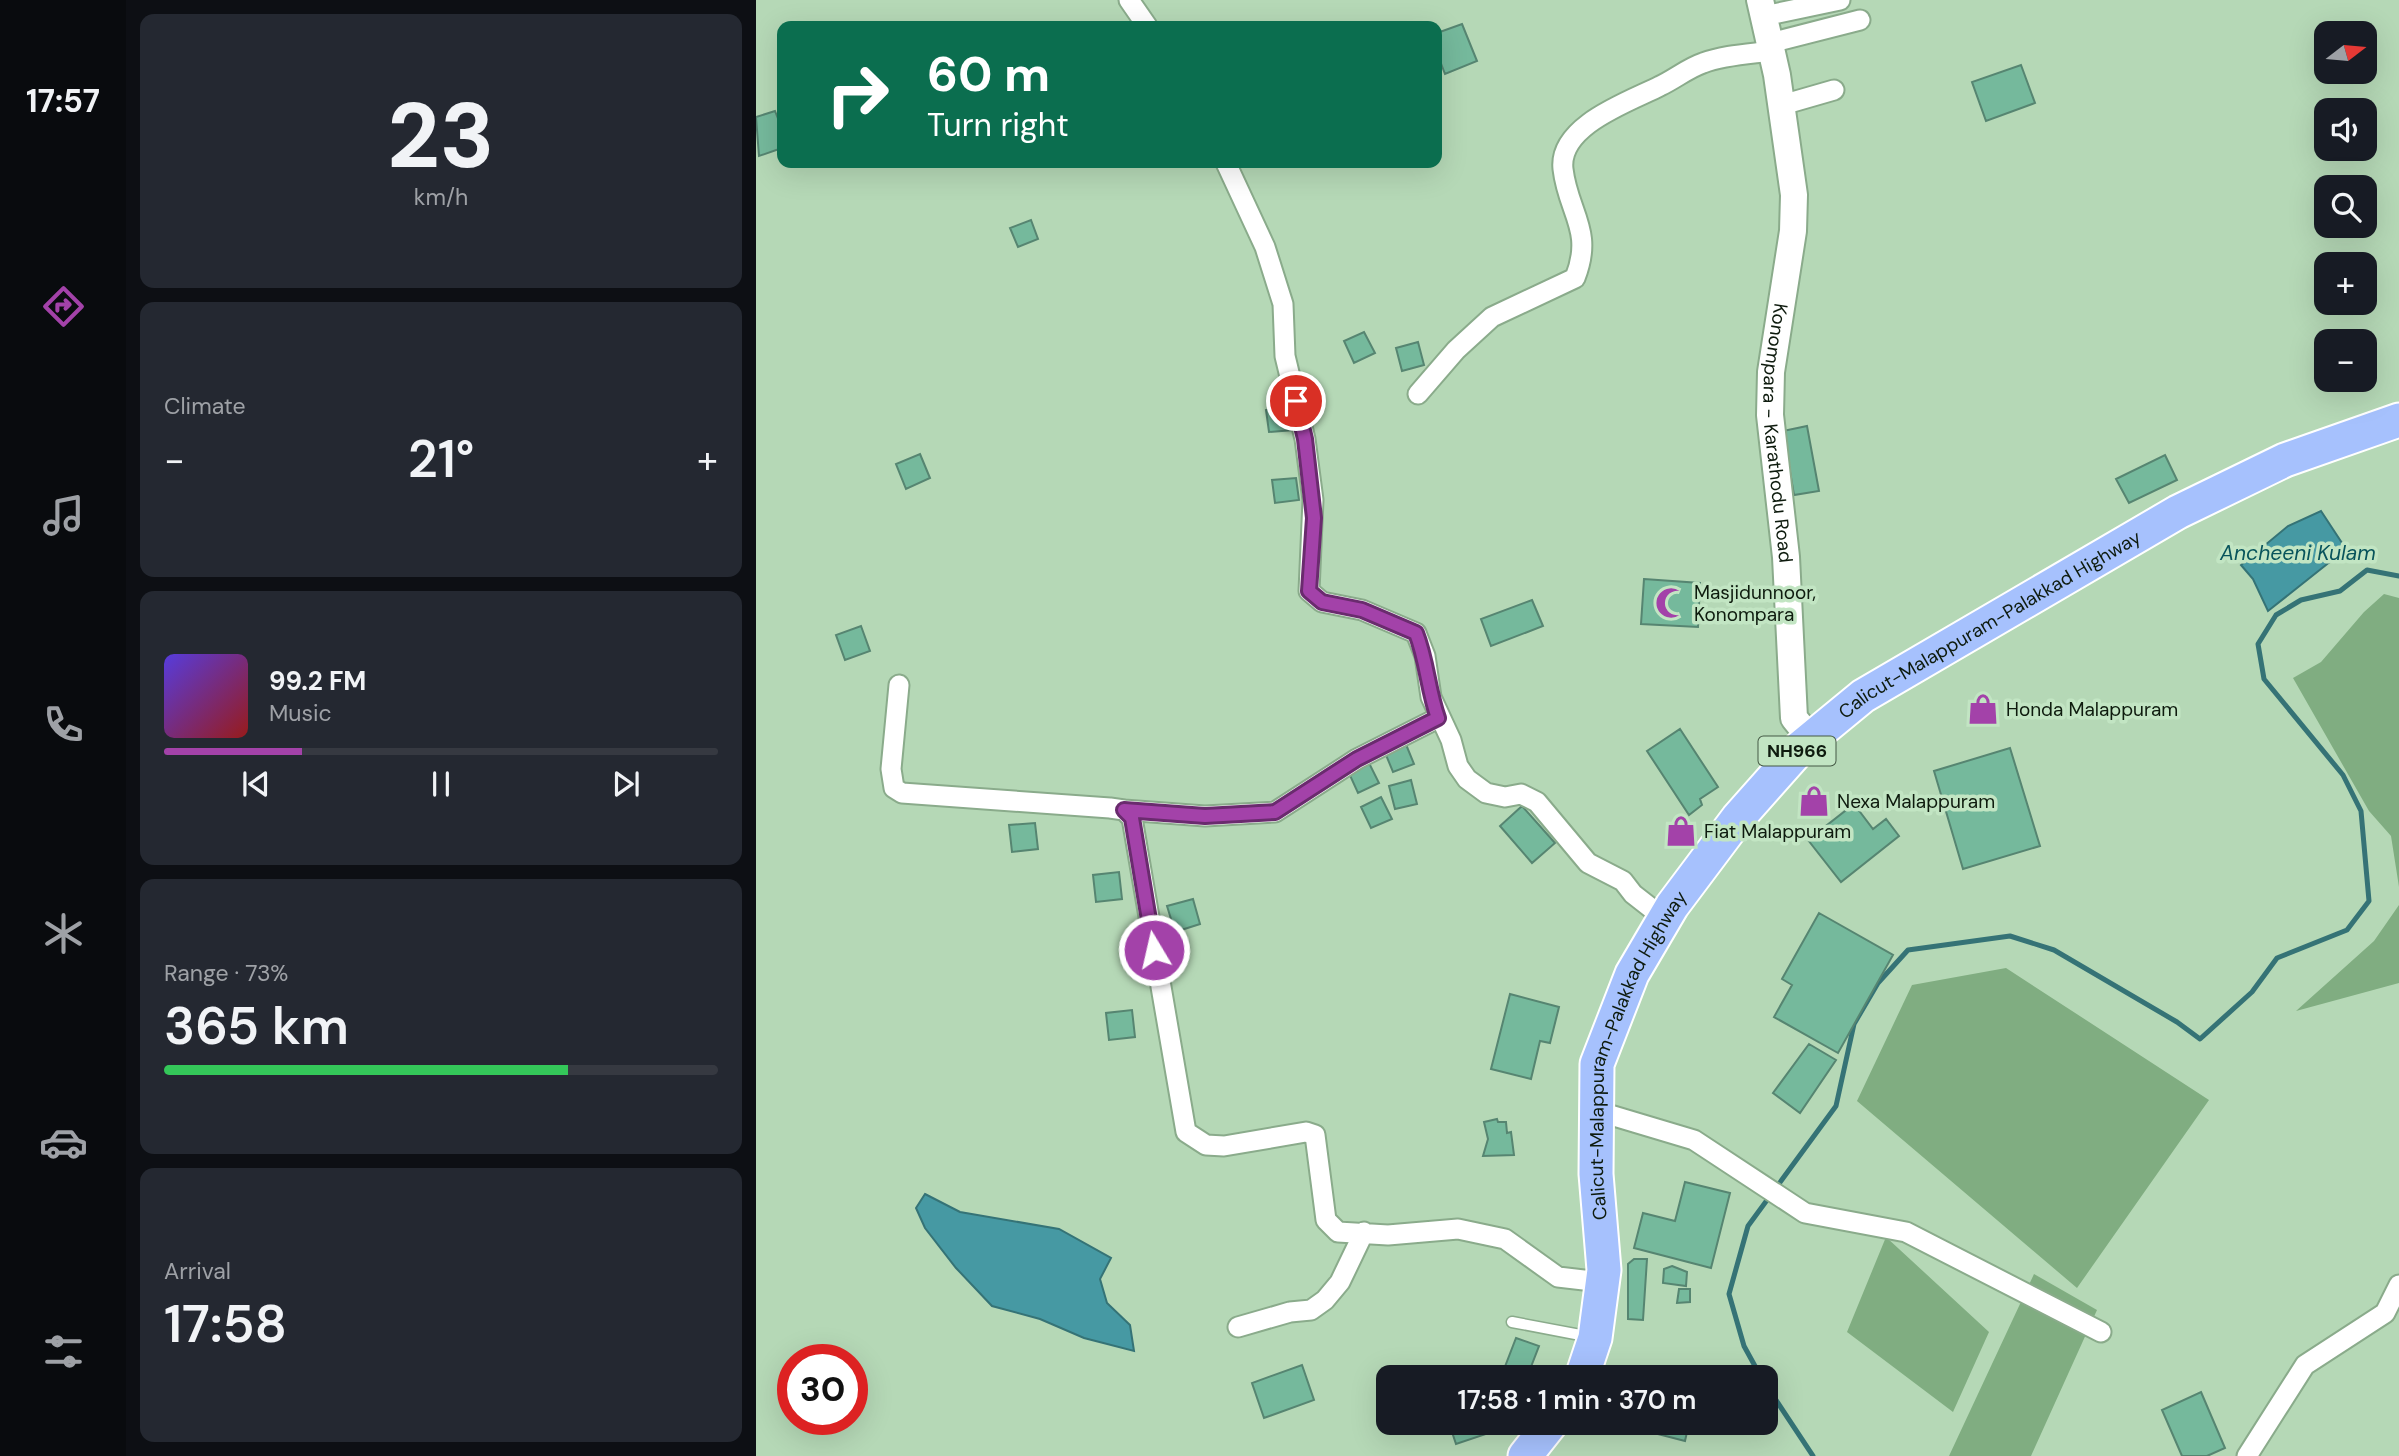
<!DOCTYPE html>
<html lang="en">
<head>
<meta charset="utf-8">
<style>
  :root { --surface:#171b24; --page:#242831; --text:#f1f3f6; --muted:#9ea1a6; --line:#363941; --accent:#a342a9 }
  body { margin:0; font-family:"DM Sans",sans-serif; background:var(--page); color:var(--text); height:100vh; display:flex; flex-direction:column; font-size:26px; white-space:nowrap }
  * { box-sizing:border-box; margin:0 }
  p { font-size:23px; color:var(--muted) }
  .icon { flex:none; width:38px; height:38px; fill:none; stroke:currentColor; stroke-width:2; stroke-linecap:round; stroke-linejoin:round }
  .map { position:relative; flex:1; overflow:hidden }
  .drawer { display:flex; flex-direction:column; gap:14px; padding:14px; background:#0d0f14; width:630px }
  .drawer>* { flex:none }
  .banner { position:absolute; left:21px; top:21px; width:665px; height:147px; border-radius:14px; box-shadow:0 7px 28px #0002; background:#0b6e4f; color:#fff; overflow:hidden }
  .needle { width:46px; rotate:74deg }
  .buttons { position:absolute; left:1558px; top:21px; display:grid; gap:14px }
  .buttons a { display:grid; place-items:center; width:63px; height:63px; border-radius:14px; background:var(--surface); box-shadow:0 7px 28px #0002; font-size:35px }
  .speed { position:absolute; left:21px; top:1344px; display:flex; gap:14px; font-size:35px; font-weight:700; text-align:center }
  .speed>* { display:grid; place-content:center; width:91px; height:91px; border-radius:50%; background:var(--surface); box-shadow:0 7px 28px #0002; line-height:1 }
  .speed .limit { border:10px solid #d22; background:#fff; color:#111 }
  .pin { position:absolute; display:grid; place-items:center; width:60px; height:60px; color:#fff; margin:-30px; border:4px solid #fff; border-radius:50%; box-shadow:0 2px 7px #0007 }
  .me { position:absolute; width:77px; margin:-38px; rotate:351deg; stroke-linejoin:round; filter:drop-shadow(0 0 5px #0008) }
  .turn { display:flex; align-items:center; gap:24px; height:147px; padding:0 35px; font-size:32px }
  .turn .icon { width:91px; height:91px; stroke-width:2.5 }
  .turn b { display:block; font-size:49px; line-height:60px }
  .big { font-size:52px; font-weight:600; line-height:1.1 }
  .drawer .card { flex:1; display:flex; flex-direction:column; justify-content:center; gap:10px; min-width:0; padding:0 24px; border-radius:14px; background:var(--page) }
  .drawer .dial { align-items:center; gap:0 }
  .dial b { font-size:91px; line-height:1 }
  .song { display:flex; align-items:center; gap:21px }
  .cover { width:84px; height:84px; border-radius:10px; background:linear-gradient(135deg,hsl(250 70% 55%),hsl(0 70% 35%)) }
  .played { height:7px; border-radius:4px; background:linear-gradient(90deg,var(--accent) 25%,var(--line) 25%) }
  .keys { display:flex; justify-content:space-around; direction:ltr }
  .heat { display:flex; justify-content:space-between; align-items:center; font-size:38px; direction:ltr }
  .charge { height:10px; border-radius:5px; background:linear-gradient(90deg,#34c759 73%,var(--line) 0) }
  .trip { position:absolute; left:620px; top:1365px; width:402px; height:70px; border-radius:14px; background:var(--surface); box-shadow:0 7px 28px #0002; font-weight:600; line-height:70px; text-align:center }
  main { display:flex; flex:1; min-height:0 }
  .tabs { display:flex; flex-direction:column; width:126px; justify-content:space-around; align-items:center; background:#090b0e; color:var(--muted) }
  .tabs .icon { width:49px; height:49px }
  .tabs .active { color:var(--accent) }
  .tabs b { font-size:32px; color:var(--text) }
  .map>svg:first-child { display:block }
  .green { fill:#80ad81 }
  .water { fill:#4699a3; stroke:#357376; stroke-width:2 }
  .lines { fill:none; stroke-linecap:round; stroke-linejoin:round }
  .stream { stroke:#357376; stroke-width:5 }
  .building { fill:#75b99c; stroke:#568571; stroke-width:2 }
  .lane-casing { stroke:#8aab8b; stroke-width:13 }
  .street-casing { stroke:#8aab8b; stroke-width:23 }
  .secondary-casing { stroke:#8aab8b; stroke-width:30 }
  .highway-casing { stroke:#fff; stroke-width:37 }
  .lane { stroke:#fff; stroke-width:10 }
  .street { stroke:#fff; stroke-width:19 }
  .secondary { stroke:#fff; stroke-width:26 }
  .highway { stroke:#a6c1fd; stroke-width:33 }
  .route-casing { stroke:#6a2b6e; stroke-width:18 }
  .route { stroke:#a342a9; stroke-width:12 }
  .labels { text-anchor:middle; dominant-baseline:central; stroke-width:7; stroke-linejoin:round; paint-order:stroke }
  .shield { fill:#c2e5c3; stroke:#445844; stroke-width:2 }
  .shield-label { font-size:18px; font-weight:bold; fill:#0e1b0e }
  .street-label { font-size:19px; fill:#0e1b0e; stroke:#c2e5c3 }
  .poi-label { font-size:19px; fill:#0e1b0e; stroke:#c2e5c3; text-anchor:start }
  .water-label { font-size:21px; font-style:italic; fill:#08545b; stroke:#c2e5c3 }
</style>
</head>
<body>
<main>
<nav class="tabs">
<b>17:57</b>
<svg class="icon active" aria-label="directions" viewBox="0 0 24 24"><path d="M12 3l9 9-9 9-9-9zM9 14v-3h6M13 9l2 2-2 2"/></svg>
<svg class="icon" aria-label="music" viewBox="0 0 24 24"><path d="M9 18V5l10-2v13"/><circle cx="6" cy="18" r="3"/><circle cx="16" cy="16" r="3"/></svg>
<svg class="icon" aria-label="phone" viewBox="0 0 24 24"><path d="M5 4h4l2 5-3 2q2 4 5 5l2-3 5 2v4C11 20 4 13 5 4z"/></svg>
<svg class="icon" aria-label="climate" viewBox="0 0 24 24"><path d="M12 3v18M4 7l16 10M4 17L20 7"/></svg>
<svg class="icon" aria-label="car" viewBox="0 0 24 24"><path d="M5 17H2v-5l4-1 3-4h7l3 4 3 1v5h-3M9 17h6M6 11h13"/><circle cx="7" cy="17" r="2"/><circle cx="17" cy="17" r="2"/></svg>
<svg class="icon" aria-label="filters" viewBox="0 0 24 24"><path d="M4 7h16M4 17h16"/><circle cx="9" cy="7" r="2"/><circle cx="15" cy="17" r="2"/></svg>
</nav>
<section class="drawer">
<div class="card dial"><b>23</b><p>km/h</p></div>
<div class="card"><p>Climate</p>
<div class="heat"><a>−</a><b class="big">21°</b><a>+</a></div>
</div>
<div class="card">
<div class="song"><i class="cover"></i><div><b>99.2 FM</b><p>Music</p></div></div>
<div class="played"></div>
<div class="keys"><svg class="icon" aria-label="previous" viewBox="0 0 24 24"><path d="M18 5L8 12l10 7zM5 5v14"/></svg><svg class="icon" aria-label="pause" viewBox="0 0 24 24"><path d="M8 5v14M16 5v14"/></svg><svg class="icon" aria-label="next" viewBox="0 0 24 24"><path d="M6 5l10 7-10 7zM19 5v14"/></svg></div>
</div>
<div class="card"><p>Range · 73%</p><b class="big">365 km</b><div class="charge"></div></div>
<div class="card"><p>Arrival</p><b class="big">17:58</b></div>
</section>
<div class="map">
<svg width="1643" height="1456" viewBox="0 0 1643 1456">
  <rect width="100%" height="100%" fill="#b5d8b6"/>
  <!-- green -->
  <path class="green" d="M1628 594 1643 598V887L1635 836 1613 811 1537 678 1565 662 1608 612Z
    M1643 905V983L1540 1011 1618 941Z
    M1250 968 1453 1100 1321 1288 1101 1101 1156 985Z
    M1130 1237 1233 1332 1197 1412 1091 1332Z
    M1278 1274 1341 1310 1275 1456H1193Z"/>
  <!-- water -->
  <path class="water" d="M1565 511 1590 549 1512 611 1497 579 1485 565 1532 526Z
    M169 1194 204 1212 303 1229 355 1258 344 1279 351 1303 374 1325 378 1351 328 1338 284 1319 236 1306 200 1268 169 1228 160 1208Z"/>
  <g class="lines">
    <!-- stream -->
    <path class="stream" d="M1005 1377 988 1346 973 1294 992 1226 1080 1106 1098 1024 1122 983 1152 950 1254 936 1298 950 1421 1022 1444 1039 1496 992 1521 958 1591 930 1613 901 1605 811 1587 775 1508 679 1502 644 1520 615 1545 600 1584 591 1611 570 1643 576
      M1010 1385 1057 1456"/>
  </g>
  <!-- building -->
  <path class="building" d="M706 24 721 61 689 74 681 53V33Z
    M1265 65 1279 103 1230 121 1216 82Z
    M19 111 23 121 26 120V148L3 156 0 117Z
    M275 220 282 239 262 247 254 228Z
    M608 332 619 353 598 363 588 341Z
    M662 342 668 365 646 371 640 348Z
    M534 407 537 430 513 432 510 410Z
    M1051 426 1063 491 1038 495 1027 431Z
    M164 454 174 478 150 489 140 464Z
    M1409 455 1421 480 1373 503 1360 479Z
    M540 478 543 500 519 503 516 480Z
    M888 579 944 583 942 627 885 624Z
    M776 600 787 626 735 646 725 619Z
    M105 626 114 651 89 660 80 635Z
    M924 729 962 787 944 799 946 805 933 815 891 751Z
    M649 742 658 764 637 772 628 750Z
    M1254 748 1284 846 1207 869 1178 771Z
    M612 761 623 783 602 793 592 771Z
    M655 780 661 804 639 809 633 786Z
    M625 797 636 819 615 828 605 807Z
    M1098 804 1117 829 1130 819 1143 836 1085 882 1052 840Z
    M766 806 799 843 776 863 744 826Z
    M279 823 282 849 256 852 253 825Z
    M363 872 366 899 340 902 337 875Z
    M437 899 444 924 419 932 411 906Z
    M1063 913 1137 955 1082 1053 1018 1017 1036 985 1026 979Z
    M754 994 803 1007 794 1043 784 1041 775 1079 735 1069Z
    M376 1010 379 1037 353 1040 350 1013Z
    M1053 1044 1080 1060 1044 1113 1017 1093Z
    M741 1119 742 1122H750L751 1133 755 1132 758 1155 727 1156 732 1139 728 1122Z
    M929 1182 974 1193 955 1268 878 1248 887 1213 919 1221Z
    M878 1259H891L887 1320 872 1319V1264Z
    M916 1266 931 1272 930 1286 907 1283 908 1269Z
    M923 1289H934V1302L921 1303Z
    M760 1338 783 1346 771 1377H745Z
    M546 1365 558 1400 508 1418 496 1383Z
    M1445 1392 1469 1448 1451 1456H1426L1406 1410Z
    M693 1423H739L742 1430 700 1444Z
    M896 1423H933L929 1441 894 1432Z"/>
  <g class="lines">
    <defs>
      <path id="lane" d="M756 1322 835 1337"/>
      <path id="street" d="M373 0 391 26
        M1008 16 1084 0
        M1014 43 1104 20
        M1026 105 1078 90
        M470 163 509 247 527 304 529 356 549 439 557 500 553 591 566 602 606 610 660 633 669 656 675 697 695 740 702 766 711 779 730 793 749 797 765 794 781 802 832 863 867 881 877 894 909 919
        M662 394 700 350 736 317 819 278C838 230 812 213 807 169 802 125 875 101 904 86 919 79 932 68 947 63 968 55 993 54 1016 51
        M143 685 135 769 138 788 146 793 354 808 368 810 376 818 430 1132 450 1145 468 1146 550 1132 559 1135 570 1220 582 1232 632 1235 702 1229 749 1239 802 1277 845 1282
        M368 810 449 816 519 812 601 759 682 718
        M841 1111 938 1140 1049 1213 1150 1232 1345 1332
        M482 1327 534 1312 555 1310 569 1300 584 1282 608 1232
        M1491 1456 1549 1365 1629 1313 1643 1285"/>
      <g id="secondary">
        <path id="s1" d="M1004 0 1021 75 1038 195 1037 231 1015 372 1014 415 1030 557 1038 718 1055 739"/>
      </g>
      <g id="highway">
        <path id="s2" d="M826 1377 839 1338 848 1270 840 1174 841 1064 876 974 916 906 982 818 1045 747 1107 696 1422 512 1529 460 1643 420"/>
        <path d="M769 1456 795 1423"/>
      </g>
    </defs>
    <!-- lane casing -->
    <use href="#lane" class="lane-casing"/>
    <!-- street casing -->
    <use href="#street" class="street-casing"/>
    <!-- secondary casing -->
    <use href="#secondary" class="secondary-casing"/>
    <!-- highway casing -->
    <use href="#highway" class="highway-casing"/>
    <!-- lane -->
    <use href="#lane" class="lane"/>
    <!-- street -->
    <use href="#street" class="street"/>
    <!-- secondary -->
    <use href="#secondary" class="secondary"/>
    <!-- highway -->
    <use href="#highway" class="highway"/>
  </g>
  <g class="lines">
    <defs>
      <path id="route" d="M398 950 376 818 368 810 449 816 519 812 601 759 682 718C672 690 671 661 660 633L606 610 566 602 553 591 558 518 549 439 540 401"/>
    </defs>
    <!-- route casing -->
    <use href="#route" class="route-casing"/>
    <!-- route -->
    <use href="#route" class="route"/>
  </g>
  <!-- icons -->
  <defs>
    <symbol id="mosque-bare" viewBox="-9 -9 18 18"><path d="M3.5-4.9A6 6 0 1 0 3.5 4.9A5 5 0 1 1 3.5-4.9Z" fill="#a342a9" stroke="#c2e5c3" stroke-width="2.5" paint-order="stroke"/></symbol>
    <symbol id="shop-bare" viewBox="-9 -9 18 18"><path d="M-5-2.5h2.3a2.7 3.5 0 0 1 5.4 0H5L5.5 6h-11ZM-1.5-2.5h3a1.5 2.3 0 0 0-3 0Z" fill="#a342a9" stroke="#c2e5c3" stroke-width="2.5" paint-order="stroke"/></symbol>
  </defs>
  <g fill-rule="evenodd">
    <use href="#mosque-bare" x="893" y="581" width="44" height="44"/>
    <use href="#shop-bare" x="1205" y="687" width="44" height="44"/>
    <use href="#shop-bare" x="1036" y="779" width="44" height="44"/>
    <use href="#shop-bare" x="903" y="809" width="44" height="44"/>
  </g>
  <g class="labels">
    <!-- shield labels -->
    <rect class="shield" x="1002.5" y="736.5" width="77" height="29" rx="5"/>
    <g class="shield-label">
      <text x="1041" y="751">NH966</text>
    </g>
    <!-- street labels -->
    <g class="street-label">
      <text stroke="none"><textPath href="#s1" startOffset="438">Konompara - Karathodu Road</textPath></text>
      <text stroke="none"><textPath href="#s2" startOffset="922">Calicut-Malappuram-Palakkad Highway</textPath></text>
      <text stroke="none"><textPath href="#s2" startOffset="334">Calicut-Malappuram-Palakkad Highway</textPath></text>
    </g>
    <!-- poi labels -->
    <g class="poi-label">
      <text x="938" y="592">Masjidunnoor,<tspan x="938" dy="22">Konompara</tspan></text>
      <text x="1250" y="709">Honda Malappuram</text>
      <text x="1081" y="801">Nexa Malappuram</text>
      <text x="948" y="831">Fiat Malappuram</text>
    </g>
    <!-- water labels -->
    <g class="water-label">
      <text x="1542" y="553">Ancheeni Kulam</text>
    </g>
  </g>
</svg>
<div class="buttons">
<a><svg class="needle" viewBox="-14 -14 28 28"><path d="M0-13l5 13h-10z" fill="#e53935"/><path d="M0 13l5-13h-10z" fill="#9ea1a6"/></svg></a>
<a><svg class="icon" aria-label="sound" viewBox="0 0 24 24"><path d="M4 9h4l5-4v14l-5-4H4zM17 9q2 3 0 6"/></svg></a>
<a><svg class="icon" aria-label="search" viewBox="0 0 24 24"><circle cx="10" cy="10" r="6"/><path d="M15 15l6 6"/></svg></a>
<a>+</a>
<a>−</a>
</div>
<div class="speed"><div class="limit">30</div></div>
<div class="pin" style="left:540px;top:401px;background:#d93025"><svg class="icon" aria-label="arrive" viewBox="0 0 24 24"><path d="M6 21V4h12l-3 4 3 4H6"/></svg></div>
<svg class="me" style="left:398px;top:950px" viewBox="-20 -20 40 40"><circle r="17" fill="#a342a9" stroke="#fff" stroke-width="3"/><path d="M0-11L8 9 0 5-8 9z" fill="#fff"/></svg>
<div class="trip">17:58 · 1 min · 370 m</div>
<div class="banner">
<div class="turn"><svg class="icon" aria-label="right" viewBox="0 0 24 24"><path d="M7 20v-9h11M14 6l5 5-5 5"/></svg><div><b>60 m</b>Turn right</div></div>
</div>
</div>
</main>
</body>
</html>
